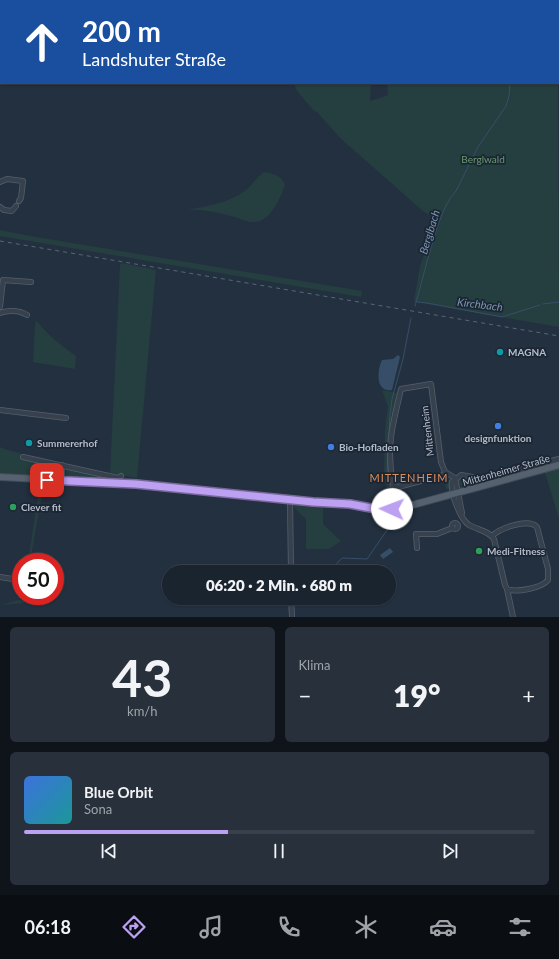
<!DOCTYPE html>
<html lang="de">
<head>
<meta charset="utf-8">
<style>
  :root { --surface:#1a242f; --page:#27303b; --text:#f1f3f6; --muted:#9fa4aa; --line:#38414b; --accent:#bca0f2 }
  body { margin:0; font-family:Lato,sans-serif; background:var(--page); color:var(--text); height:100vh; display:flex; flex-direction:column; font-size:15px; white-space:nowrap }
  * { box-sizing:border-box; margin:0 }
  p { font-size:13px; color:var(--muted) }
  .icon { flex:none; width:22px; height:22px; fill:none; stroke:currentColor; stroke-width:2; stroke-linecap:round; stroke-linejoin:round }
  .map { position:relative; height:617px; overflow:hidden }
  .side { display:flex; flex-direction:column; gap:10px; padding:10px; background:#0e141a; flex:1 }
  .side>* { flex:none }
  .banner { position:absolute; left:0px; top:0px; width:559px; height:84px; box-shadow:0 1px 3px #0004,0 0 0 1px var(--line); background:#1a4fa0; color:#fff; overflow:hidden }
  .speed { position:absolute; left:12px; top:553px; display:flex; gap:8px; font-size:20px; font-weight:700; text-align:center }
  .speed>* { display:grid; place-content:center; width:52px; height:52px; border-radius:50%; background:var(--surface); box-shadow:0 1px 3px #0004,0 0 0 1px var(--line); line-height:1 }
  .speed .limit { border:6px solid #d22; background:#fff; color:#111 }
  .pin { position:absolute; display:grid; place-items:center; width:34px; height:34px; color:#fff; margin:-17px; border-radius:8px; box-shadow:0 2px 6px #0006 }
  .me { position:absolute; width:44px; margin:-22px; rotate:272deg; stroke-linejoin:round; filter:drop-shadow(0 0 3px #0008) }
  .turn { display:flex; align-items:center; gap:14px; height:84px; padding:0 16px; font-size:18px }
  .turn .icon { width:52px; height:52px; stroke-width:2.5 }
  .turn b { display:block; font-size:28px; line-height:34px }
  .big { font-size:30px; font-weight:800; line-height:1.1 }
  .side .card { flex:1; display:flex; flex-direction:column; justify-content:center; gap:6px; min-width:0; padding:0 14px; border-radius:6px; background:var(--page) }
  .side .dial { align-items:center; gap:0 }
  .dial b { font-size:52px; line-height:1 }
  .song { display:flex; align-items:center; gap:12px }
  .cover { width:48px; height:48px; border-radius:6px; background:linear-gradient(135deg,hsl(220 70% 55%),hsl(180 70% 35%)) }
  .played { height:4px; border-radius:2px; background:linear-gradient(90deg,var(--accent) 40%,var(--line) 40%) }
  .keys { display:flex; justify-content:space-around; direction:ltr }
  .heat { display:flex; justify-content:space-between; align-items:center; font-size:22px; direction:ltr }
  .side .tiles { flex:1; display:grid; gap:10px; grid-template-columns:1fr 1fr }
  .card:last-child { grid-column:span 2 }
  .trip { position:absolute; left:162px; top:565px; width:234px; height:40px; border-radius:20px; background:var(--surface); box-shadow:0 1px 3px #0004,0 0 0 1px var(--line); font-weight:800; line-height:40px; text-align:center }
  .dock { display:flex; height:64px; justify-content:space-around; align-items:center; background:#0a0e13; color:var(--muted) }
  .dock .icon { width:28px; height:28px }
  .dock .selected { color:var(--accent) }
  .dock b { font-size:18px; color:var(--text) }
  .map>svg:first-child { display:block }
  .green { fill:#253e40 }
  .water { fill:#374e69 }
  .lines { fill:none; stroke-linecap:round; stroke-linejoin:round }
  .stream { stroke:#374e69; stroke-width:1 }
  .minor-casing { stroke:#555f6c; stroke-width:6 }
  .major-casing { stroke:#434d5a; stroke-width:8 }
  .minor { stroke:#37414e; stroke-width:4.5 }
  .major { stroke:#55616f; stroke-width:6 }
  .rail { stroke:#586676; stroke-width:1; stroke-dasharray:4 4; stroke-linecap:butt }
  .route-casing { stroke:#7a689d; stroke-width:10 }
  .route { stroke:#bca0f2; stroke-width:7 }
  .culture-dot { fill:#0f9aa8; stroke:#1c2633; stroke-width:1.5 }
  .shop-dot { fill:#3f7fe0; stroke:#1c2633; stroke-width:1.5 }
  .leisure-dot { fill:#2e9e5b; stroke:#1c2633; stroke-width:1.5 }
  .labels { text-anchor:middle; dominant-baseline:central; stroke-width:3.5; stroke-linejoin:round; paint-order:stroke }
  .park-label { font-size:10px; fill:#689c72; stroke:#1c2633 }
  .poi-label { font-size:10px; font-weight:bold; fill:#b3bcca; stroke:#1c2633; text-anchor:start }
  .street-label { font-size:10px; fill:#b3bcca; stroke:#1c2633 }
  .water-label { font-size:11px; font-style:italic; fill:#7994b2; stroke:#1c2633 }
  .neighbourhood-label { font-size:11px; letter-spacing:1px; fill:#da8e5d; stroke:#1c2633 }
</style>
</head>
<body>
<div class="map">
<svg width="559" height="617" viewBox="0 0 559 617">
  <rect width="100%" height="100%" fill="#23303f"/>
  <!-- green -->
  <path class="green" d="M222 0H559V14L558 15V1Z
    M558 59 559 327 415 302 414 300 420 266 437 219 424 212 340 138 317 112 314 111 297 91 294 84 291 83H371L370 101 388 95 387 83H558Z
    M264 172C274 174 281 175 285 185 281 197 270 222 255 222 247 223 238 217 230 216 216 212 201 209 187 210 206 206 230 203 246 190 252 185 257 177 264 172Z
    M0 230 30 236 362 291 361 297 0 236Z
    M122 263 156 270 137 478 110 473 120 264Z
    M37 321C48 336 61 345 76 356L75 369 33 362 35 323Z
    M382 390 398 393 394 410 390 479 393 489 387 491 384 475 385 428 388 407Z
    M0 447 7 450 20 453 23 459 55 465 58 468 60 472 58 477 53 478 0 473Z
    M559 467V519L545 473 469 494V493Z
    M69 468 114 478 113 480 68 478 65 474 66 470Z
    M446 476 450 480V488L447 489H446L444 477Z
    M463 478 482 481 460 486 458 482 460 479Z
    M40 483H44L30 562H28Z
    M294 502 323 505V524L341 541 329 549H306V519L293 507Z
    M22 596H25L24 603 0 605 22 599Z"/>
  <!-- water -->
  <path class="water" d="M398 355 400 357 392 390C375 393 377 370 382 360L393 359Z
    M390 548 393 552 383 559 380 555Z"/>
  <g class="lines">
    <!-- stream -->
    <path class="stream" d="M417 302 427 303 502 317 540 305
      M543 304 559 302
      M415 306C421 285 426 265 432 244 438 226 443 205 456 191L478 147 506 106 509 96 510 83
      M394 504 387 471 390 415 392 399 403 359 411 318
      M329 572 342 558 367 559 394 520V512"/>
    <defs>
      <path id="minor" d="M0 53H1
        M558 57H559
        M0 78 1 72
        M0 182 7 179 23 181 21 198 19 201
        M0 207 4 210 12 211 16 206
        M0 307 3 280 31 282
        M0 313C8 310 19 310 27 315
        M431 384 401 389C399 399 396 409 394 420 389 441 389 464 393 485L398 487 447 474
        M431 384 441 462 445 472 455 478
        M0 410 66 418
        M23 457 118 478 121 476
        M62 465V481
        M455 478 462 513
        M290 500 291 572
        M452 526a3 3 0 1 1 6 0a3 3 0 1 1-6 0Z
        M492 536C500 528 528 518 537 527L548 569V580C542 588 516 593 507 589
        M417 548 416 534H437L452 528
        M0 577 19 580
        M291 598 292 617
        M513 617 507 589 505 585 494 539C489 531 478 530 469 525 460 519 450 492 452 482L461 475 483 479 559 459"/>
      <path id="major" d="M0 477 136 484 313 502 350 504 361 507
        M359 507 385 509 405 507 559 465"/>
    </defs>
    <!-- minor casing -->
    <use href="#minor" class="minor-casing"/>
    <!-- major casing -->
    <use href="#major" class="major-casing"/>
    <!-- minor -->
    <use href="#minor" class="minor"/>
    <!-- major -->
    <use href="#major" class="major"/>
    <!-- rail -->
    <path class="rail" d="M0 241 559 336"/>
  </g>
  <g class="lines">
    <defs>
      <path id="route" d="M47 480 136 484 313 502 350 504 376 509H392"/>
    </defs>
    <!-- route casing -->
    <use href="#route" class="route-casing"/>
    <!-- route -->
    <use href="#route" class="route"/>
  </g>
  <!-- markers -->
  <g class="culture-dot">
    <circle cx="500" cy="352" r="4"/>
    <circle cx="29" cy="443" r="4"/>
  </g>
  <g class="shop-dot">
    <circle cx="498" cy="426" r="4"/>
    <circle cx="331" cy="447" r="4"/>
  </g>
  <g class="leisure-dot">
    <circle cx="13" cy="507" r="4"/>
    <circle cx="479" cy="551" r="4"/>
  </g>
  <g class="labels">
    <!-- park labels -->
    <g class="park-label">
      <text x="483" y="159">Berglwald</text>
    </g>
    <!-- poi labels -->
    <g class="poi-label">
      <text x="508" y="352">MAGNA</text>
      <text x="498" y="438" text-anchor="middle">designfunktion</text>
      <text x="37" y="443">Summererhof</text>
      <text x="339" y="447">Bio-Hofladen</text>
      <text x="21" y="507">Clever fit</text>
      <text x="487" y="551">Medi-Fitness</text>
    </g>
    <!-- street labels -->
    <g class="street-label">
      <text transform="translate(427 431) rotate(-97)">Mittenheim</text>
      <text transform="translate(506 470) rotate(-16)">Mittenheimer Straße</text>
    </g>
    <!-- water labels -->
    <g class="water-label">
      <text transform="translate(429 232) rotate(-73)">Berglbach</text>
      <text transform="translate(480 304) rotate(7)">Kirchbach</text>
    </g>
    <!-- neighbourhood labels -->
    <g class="neighbourhood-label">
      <text x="409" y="477">MITTENHEIM</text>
    </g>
  </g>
</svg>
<div class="speed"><div class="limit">50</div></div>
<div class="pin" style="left:47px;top:480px;background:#d93025"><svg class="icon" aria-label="arrive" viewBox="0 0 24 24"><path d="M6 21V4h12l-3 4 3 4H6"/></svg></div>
<svg class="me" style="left:392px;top:509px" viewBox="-20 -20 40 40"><circle r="19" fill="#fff"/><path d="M0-13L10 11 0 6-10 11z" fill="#bca0f2"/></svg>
<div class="trip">06:20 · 2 Min. · 680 m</div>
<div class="banner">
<div class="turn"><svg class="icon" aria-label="ahead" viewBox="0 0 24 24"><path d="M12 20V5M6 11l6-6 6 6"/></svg><div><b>200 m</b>Landshuter Straße</div></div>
</div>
</div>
<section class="side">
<div class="tiles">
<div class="card dial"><b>43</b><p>km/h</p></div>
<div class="card"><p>Klima</p>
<div class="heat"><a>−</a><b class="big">19°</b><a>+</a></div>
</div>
<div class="card">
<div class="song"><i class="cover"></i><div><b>Blue Orbit</b><p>Sona</p></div></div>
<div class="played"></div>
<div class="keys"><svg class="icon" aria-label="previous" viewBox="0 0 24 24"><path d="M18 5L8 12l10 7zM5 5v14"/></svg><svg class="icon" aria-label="pause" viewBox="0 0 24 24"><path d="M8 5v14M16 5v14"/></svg><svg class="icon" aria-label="next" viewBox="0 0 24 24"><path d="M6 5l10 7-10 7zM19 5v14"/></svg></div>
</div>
</div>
</section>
<nav class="dock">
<b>06:18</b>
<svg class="icon selected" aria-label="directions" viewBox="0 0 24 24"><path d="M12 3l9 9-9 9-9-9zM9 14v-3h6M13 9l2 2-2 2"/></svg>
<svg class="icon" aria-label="music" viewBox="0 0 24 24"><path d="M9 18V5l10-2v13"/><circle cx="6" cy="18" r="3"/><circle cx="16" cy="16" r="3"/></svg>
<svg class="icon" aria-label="phone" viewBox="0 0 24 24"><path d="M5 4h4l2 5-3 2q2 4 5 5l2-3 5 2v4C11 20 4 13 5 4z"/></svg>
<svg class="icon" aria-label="climate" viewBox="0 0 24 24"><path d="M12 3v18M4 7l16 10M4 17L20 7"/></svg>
<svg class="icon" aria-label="car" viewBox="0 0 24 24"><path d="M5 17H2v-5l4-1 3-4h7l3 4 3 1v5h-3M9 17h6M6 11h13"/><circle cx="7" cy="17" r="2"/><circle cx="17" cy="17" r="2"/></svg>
<svg class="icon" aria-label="filters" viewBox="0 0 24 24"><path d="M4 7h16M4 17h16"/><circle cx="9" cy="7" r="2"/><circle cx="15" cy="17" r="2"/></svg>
</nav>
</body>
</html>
